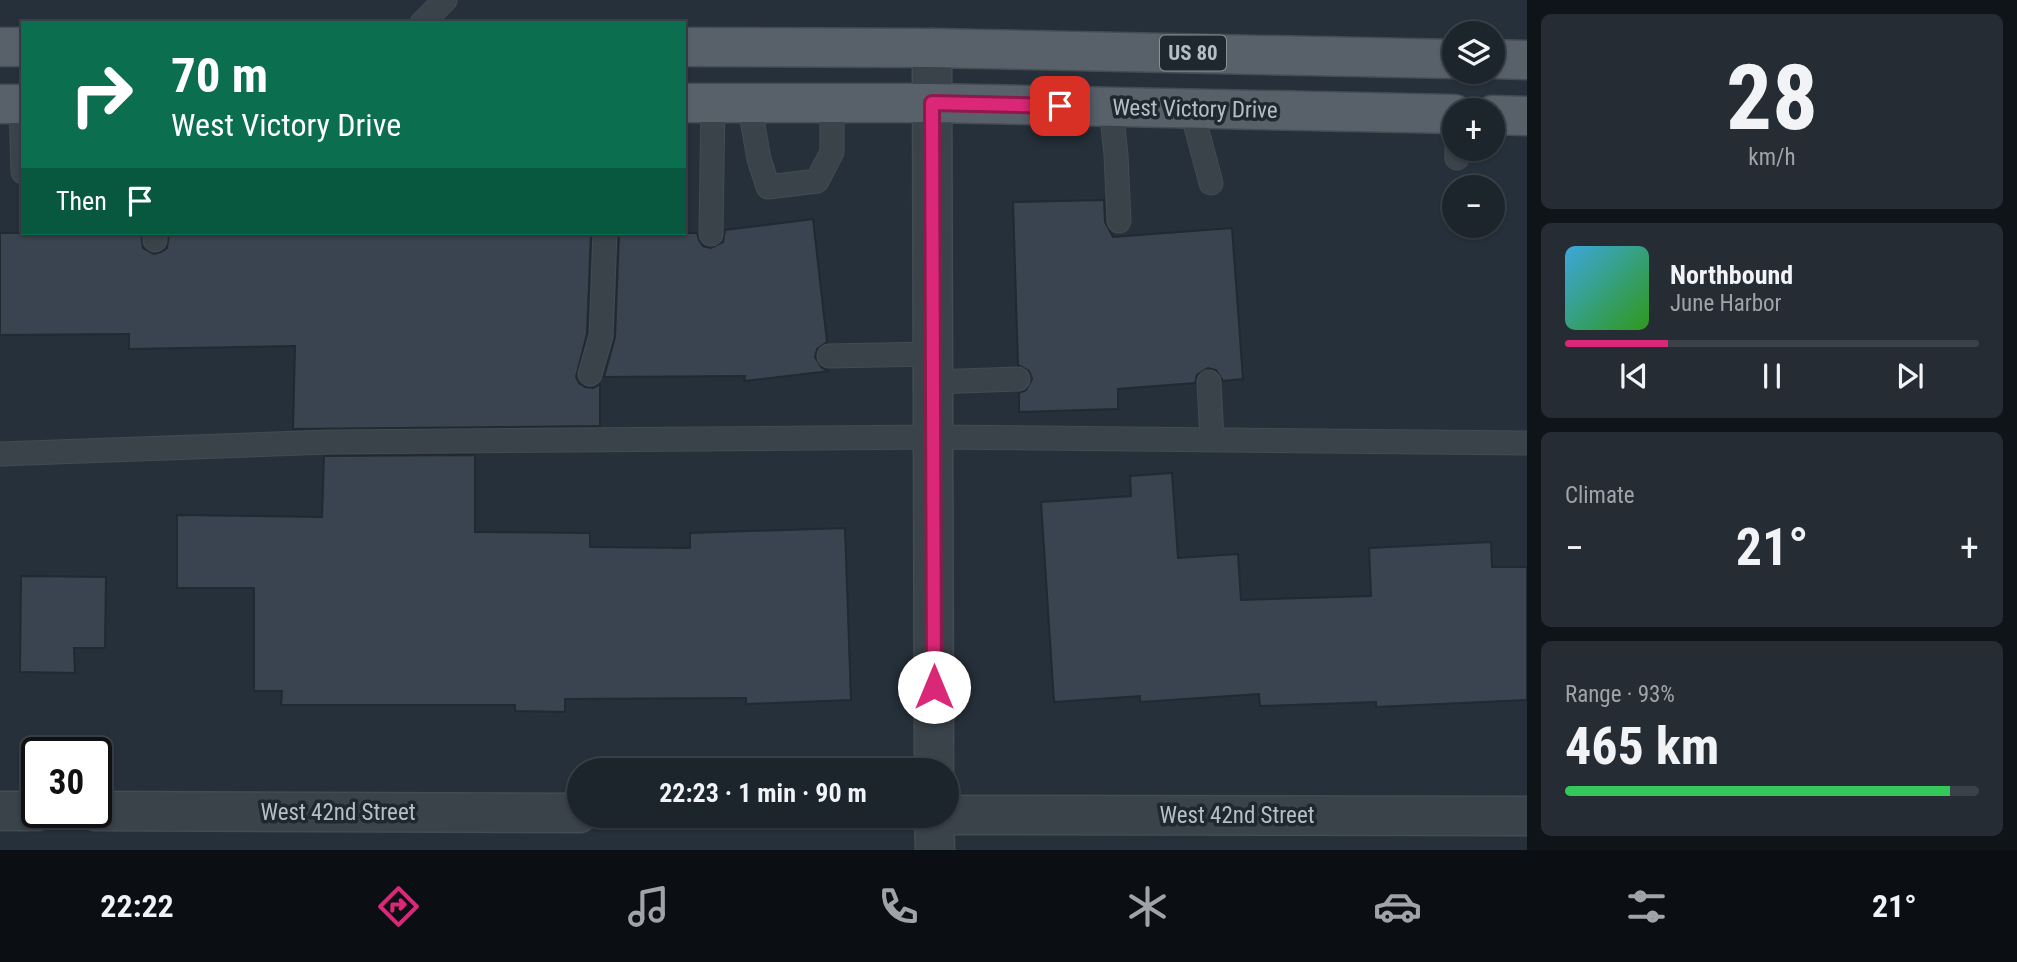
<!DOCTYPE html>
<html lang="en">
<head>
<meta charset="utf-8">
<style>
  :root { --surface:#1c242c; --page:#252c34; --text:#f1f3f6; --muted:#a0a4a9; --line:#3a4148; --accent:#db2777 }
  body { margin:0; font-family:"Roboto Condensed",sans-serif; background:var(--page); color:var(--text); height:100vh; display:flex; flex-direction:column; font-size:26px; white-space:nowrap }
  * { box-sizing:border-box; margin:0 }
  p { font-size:23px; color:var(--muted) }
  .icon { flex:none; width:38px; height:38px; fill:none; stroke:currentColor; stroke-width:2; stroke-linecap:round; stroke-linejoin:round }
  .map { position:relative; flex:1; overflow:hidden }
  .details { display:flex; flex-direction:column; gap:14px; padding:14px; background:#0f1418; width:490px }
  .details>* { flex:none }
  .hud { position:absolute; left:21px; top:21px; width:665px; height:214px; border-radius:0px; box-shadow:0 2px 5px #0004,0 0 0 2px var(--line); background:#0b6e4f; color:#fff; overflow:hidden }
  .fabs { position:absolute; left:1442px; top:21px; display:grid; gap:14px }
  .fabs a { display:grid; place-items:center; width:63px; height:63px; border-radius:50%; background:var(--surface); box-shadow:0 2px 5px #0004,0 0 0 2px var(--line); font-size:35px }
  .speed { position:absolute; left:21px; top:737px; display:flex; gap:14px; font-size:35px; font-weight:700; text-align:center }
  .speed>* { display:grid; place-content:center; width:91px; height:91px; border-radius:50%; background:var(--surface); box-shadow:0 2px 5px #0004,0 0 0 2px var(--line); line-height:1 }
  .speed .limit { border:4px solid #111; border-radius:10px; background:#fff; color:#111 }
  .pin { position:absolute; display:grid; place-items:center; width:60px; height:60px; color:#fff; margin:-30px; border-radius:14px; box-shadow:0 4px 10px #0006 }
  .me { position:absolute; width:77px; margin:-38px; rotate:0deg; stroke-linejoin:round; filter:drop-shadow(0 0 5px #0008) }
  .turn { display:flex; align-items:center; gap:24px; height:147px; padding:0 35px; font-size:32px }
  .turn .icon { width:91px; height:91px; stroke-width:2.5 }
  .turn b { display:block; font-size:49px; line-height:60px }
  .then { display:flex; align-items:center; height:66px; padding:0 35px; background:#0003; gap:14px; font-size:26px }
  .big { font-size:52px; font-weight:700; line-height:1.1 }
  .details .card { flex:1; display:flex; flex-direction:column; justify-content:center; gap:10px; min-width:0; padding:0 24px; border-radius:10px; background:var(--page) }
  .details .dial { align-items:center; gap:0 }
  .dial b { font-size:91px; line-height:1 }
  .song { display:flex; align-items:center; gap:21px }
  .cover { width:84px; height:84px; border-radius:10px; background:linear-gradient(135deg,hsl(200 70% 55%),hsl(110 70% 35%)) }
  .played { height:7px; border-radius:4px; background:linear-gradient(90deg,var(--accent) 25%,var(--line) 25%) }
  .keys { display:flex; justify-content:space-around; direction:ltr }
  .heat { display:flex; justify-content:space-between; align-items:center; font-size:38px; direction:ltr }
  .charge { height:10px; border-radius:5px; background:linear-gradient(90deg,#34c759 93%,var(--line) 0) }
  .trip { position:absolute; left:567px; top:758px; width:392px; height:70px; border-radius:35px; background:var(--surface); box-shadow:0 2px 5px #0004,0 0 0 2px var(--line); font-weight:700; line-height:70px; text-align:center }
  .tabs { display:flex; height:112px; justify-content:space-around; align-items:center; background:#0b0e12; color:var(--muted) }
  .tabs .icon { width:49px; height:49px }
  .tabs .active { color:var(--accent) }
  .tabs b { font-size:32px; color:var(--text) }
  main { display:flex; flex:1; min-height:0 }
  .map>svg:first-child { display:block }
  .building { fill:#394450; stroke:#212931; stroke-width:2 }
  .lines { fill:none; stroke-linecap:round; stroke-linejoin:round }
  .lane-casing { stroke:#434b53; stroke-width:25 }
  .street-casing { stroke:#434b53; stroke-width:41 }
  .primary-casing { stroke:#434b53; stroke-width:41 }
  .lane { stroke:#3a424a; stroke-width:23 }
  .street { stroke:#3a424a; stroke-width:38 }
  .primary { stroke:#58616a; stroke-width:38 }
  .route-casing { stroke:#8e194d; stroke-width:18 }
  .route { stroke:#db2777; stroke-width:12 }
  .labels { text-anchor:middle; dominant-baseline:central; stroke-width:7; stroke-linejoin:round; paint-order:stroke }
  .shield { fill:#1f272f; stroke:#889099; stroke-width:2 }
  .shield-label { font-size:21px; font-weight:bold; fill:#b5bdc6 }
  .street-label { font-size:23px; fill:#b5bdc6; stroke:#1f272f }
</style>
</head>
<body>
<main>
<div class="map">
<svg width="1527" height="850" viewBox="0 0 1527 850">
  <rect width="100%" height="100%" fill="#26303a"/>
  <!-- building -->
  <path class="building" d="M1104 200 1105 222 1113 237 1232 228 1243 379 1223 381 1216 370 1208 368 1197 375 1195 383 1118 389V409L1019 412V393L1026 390 1032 379 1029 371 1018 365 1013 202Z
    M813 219 827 342 817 349 815 357 822 368 830 371 744 381 745 376 604 377 615 337 619 233H697L699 240 703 246 711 248 723 242 725 230Z
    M0 233H141L143 248 154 254 161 252 167 248 169 233H591L587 334 576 377 579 383 585 387 593 388 600 384V426L293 429 295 346 129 349V334L0 335Z
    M475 455V532L590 533V547L690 548V533L845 528 851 700 746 704V698L565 699V712L515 711V705H281L282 691H254V588H177V515L322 517 324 456Z
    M1172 473 1178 558 1238 554 1241 600 1371 596 1369 548 1491 542 1492 567H1527V700L1376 707V702L1260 706 1259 694 1140 702V696L1054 702 1041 502 1131 496 1130 476Z
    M21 576 106 577 105 648H74L75 673 20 672Z"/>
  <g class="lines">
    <defs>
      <path id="lane" d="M422 23 445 0
        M749 103 759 159 768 187 817 181 832 152V103
        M21 104 23 172
        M1111 107 1116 155 1119 221
        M1191 108 1211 183
        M1457 149V158
        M711 234 713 103
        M155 240V233
        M829 356 932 354
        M590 374 601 336 605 233
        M933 382 1018 379
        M1209 382 1212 440
        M0 454 329 442 933 437 1527 443"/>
      <path id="street" d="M932 48 934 770
        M0 811H37
        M96 811 579 813
        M947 815 1527 816
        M934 816 935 850"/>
      <path id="primary" d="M0 47H23
        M684 47 932 48 1454 59
        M1493 59 1527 60
        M684 103H932L1454 114
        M0 104H23
        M1493 115 1527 116"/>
    </defs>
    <!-- lane casing -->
    <use href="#lane" class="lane-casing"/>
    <!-- street casing -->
    <use href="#street" class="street-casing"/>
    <!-- primary casing -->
    <use href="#primary" class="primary-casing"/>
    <!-- lane -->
    <use href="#lane" class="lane"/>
    <!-- street -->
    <use href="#street" class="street"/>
    <!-- primary -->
    <use href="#primary" class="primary"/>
  </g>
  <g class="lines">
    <defs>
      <path id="route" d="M934 687 932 103 1060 106"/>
    </defs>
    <!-- route casing -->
    <use href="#route" class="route-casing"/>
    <!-- route -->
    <use href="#route" class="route"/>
  </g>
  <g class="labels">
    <!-- shield labels -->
    <rect class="shield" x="1160" y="35.5" width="66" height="35" rx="5"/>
    <g class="shield-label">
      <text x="1193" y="53">US 80</text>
    </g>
    <!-- street labels -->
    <g class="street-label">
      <text transform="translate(1195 109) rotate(1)">West Victory Drive</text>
      <text x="338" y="812">West 42nd Street</text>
      <text x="1237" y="815">West 42nd Street</text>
    </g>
  </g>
</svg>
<div class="fabs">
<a><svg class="icon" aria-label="layers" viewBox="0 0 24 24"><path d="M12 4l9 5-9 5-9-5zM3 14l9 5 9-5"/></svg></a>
<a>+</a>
<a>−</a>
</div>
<div class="speed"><div class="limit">30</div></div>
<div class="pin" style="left:1060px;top:106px;background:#d93025"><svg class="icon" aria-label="arrive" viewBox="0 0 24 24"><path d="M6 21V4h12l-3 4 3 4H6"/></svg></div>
<svg class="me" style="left:934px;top:687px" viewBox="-20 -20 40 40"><circle r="19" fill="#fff"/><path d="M0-13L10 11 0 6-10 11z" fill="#db2777"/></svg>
<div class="trip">22:23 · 1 min · 90 m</div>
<div class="hud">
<div class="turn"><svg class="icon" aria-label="right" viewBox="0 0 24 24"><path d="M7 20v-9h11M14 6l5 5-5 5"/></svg><div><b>70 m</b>West Victory Drive</div></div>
<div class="then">Then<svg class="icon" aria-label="arrive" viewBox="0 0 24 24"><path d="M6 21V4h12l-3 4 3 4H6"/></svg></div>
</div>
</div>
<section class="details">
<div class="card dial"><b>28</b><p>km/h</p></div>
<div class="card">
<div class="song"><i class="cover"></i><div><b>Northbound</b><p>June Harbor</p></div></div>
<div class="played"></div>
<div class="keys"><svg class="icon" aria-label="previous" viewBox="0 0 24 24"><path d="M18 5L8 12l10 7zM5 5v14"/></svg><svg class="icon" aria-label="pause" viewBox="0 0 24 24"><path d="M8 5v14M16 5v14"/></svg><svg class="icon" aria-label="next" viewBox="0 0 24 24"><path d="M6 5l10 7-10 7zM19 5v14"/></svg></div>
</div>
<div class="card"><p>Climate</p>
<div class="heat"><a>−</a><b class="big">21°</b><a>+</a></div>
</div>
<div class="card"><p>Range · 93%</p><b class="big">465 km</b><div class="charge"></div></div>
</section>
</main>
<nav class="tabs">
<b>22:22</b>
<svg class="icon active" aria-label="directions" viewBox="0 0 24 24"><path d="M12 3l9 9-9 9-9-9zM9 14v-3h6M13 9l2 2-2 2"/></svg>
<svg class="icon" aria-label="music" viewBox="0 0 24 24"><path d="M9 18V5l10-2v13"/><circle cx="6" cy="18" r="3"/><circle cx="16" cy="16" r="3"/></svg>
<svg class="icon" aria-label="phone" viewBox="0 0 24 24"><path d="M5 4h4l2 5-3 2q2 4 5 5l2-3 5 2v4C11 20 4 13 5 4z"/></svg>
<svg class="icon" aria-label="climate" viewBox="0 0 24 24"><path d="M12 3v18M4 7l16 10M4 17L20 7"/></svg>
<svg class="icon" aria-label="car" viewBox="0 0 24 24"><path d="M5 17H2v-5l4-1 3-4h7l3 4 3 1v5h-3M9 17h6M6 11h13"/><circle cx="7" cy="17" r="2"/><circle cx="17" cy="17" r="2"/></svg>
<svg class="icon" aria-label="filters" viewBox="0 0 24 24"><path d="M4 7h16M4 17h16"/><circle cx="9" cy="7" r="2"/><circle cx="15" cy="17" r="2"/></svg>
<b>21°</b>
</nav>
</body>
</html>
